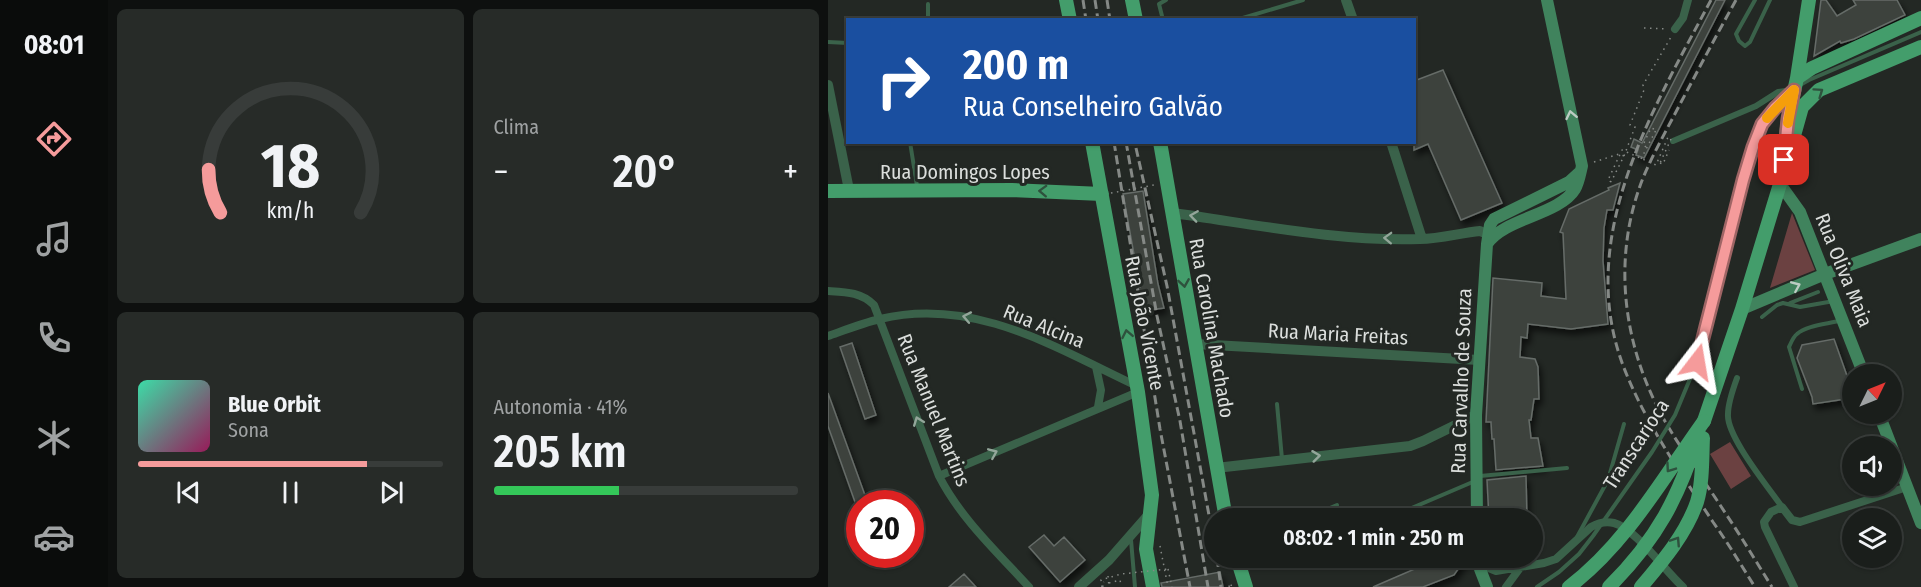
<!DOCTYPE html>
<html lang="pt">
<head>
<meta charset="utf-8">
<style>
  :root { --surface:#1a1e1b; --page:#272b28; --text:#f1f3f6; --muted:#9fa2a3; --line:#383c3a; --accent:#f59b9b }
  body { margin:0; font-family:"Fira Sans Condensed",sans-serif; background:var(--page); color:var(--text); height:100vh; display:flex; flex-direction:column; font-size:22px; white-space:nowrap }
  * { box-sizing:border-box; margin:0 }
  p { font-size:20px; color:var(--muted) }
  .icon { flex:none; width:33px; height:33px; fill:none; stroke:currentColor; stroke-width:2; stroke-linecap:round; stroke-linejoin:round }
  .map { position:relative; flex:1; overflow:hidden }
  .sheet { display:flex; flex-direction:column; gap:9px; padding:9px; background:#0e100f; width:720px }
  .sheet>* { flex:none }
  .top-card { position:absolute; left:18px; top:18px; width:570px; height:126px; border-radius:0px; box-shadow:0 2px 4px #0004,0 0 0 2px var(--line); background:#1a4fa0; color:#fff; overflow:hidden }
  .needle { width:39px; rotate:47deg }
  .buttons { position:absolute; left:1014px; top:364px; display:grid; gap:12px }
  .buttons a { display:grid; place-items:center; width:60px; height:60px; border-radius:50%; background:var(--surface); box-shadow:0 2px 4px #0004,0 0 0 2px var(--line); font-size:30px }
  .speed { position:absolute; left:18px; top:490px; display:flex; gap:12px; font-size:30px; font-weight:700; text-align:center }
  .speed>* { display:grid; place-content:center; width:78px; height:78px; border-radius:50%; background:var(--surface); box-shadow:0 2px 4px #0004,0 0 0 2px var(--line); line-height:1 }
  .speed .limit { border:9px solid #d22; background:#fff; color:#111 }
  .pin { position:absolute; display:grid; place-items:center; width:51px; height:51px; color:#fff; margin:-26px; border-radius:12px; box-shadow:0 3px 9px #0006 }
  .me { position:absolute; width:66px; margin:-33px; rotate:14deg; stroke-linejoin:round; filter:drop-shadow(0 0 4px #0008) }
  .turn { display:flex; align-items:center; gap:21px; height:126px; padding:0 18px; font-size:27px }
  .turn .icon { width:78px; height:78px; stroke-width:2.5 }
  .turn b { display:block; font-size:42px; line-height:51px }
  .big { font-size:45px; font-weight:600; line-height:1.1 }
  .sheet .widget { flex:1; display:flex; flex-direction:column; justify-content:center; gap:9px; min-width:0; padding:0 21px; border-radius:9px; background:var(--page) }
  .sheet .dial { align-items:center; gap:0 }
  .dial svg { height:156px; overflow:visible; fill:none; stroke:var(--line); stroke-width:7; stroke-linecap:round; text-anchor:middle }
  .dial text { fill:var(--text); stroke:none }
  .song { display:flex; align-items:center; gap:18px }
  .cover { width:72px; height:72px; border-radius:9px; background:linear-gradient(135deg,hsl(160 70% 55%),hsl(330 70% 35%)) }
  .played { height:6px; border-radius:3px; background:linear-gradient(90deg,var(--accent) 75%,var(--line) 75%) }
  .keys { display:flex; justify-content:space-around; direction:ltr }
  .heat { display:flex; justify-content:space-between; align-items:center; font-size:33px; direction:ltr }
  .charge { height:9px; border-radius:4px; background:linear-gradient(90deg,#34c759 41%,var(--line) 0) }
  .sheet .tiles { flex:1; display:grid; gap:9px; grid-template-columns:repeat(2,1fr) }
  .trip { position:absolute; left:376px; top:508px; width:339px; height:60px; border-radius:30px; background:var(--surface); box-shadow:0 2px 4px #0004,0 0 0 2px var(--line); font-weight:600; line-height:60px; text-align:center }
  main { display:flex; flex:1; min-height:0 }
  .dock { display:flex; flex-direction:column; width:108px; justify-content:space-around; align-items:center; background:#0a0c0b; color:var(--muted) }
  .dock .icon { width:42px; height:42px }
  .dock .active { color:var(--accent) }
  .dock b { font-size:27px; color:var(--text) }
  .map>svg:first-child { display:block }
  .green { fill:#6b4141 }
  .building { fill:#3c423e; stroke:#666c68; stroke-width:1.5; filter:url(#shadow) }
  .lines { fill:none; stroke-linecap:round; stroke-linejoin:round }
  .path { stroke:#858986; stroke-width:1.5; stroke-dasharray:1.5 4.5; stroke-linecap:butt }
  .service { stroke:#3a624a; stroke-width:4 }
  .pedestrian { stroke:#3a624a; stroke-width:6 }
  .minor { stroke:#3a624a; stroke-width:8 }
  .tertiary { stroke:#3a624a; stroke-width:10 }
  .secondary { stroke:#40835d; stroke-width:12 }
  .primary { stroke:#439d6b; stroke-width:14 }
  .rail { stroke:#858986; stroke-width:3; stroke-dasharray:9 4.5; stroke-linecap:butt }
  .path-bridge { stroke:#858986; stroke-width:1.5; stroke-dasharray:1.5 4.5; stroke-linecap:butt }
  .service-bridge { stroke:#3a624a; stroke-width:4 }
  .primary-bridge { stroke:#439d6b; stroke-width:14 }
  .oneway { stroke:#2e513d }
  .oneway2 { stroke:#bcccc3 }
  .oneway3 { stroke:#93a69a }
  .route-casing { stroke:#9f6565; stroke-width:15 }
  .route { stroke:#f59b9b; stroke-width:10 }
  .slow { stroke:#f59e0b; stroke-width:10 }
  .labels { text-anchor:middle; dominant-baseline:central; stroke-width:6; stroke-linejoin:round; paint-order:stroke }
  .street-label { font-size:20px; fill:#dbdedc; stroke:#232824 }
</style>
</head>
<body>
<main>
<nav class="dock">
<b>08:01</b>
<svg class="icon active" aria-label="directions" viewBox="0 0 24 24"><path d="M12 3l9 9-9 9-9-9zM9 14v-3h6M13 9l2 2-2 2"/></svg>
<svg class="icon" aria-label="music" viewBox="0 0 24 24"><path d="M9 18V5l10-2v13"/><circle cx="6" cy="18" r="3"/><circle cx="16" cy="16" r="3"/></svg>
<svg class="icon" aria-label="phone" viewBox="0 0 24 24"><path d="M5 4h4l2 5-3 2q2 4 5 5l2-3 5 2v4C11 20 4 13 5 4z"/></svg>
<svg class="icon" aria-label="climate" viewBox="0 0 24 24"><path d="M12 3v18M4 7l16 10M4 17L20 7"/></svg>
<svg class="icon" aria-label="car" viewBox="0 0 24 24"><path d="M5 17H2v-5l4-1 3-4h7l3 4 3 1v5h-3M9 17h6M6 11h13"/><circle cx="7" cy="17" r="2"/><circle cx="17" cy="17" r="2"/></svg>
</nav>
<section class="sheet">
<div class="tiles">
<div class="widget dial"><svg viewBox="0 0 100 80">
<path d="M14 69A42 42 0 1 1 86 69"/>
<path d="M14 69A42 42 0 0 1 8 47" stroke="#f59b9b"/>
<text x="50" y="56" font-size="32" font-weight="700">18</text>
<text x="50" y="72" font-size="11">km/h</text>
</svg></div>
<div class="widget"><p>Clima</p>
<div class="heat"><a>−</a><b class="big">20°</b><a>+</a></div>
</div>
<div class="widget">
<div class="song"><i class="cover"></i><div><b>Blue Orbit</b><p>Sona</p></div></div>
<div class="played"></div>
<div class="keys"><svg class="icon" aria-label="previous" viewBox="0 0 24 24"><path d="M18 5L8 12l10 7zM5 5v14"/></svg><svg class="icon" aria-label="pause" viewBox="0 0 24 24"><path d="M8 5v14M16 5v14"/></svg><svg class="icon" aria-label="next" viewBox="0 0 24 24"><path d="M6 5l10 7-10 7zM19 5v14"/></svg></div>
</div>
<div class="widget"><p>Autonomia · 41%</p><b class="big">205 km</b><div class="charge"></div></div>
</div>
</section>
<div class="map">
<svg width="1093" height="587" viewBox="0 0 1093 587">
  <defs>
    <filter id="shadow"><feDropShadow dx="3" dy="5.5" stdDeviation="3" flood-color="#0009"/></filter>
  </defs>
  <rect width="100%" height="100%" fill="#232824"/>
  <!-- green -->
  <path class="green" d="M964 213 987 270 942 288Z
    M902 442 923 476 903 489 882 454Z"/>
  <!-- building -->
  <path class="building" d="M888 0H897L816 158 808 155 810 150 803 147 806 139 814 143Z
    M993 0H998L1009 16 1028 5 1025 0H1069L1077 15 1026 39 1013 43 1012 41 986 56Z
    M615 70 674 203 633 220 600 144 586 150V81Z
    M792 183 785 210H779L776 228 775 261 780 324 743 329 700 324 699 338 693 337 692 357 707 359 710 367 711 399H706L703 420H701L703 438H710L715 466 668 470 666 439H664L663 422H658L665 278 714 283 713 296 738 299 735 233 732 232 741 209 781 190 780 188Z
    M315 191 330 284 336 308 314 311 310 287H312L295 194Z
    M1006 339 1024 390V398L985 404 984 397 969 358 974 345Z
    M24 343 48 415 37 419 12 347Z
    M0 393 38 498 27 502 0 426Z
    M698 476 699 519H661L659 480Z
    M216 535 226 546 236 537 257 560 232 582 201 547Z
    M612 558H638L626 575 595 587H545Z
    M392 572 395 587H334L333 583Z
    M136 574 148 587H121Z"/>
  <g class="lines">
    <!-- path -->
    <path class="path" d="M816 28 839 29
      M818 147 815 145 823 128 826 129
      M796 156 807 127 802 125 816 90 815 85 843 37
      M813 159 828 130
      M766 162 791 154 796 156 783 182
      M832 163 835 164 841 150
      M332 546 340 587
      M340 569 344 587
      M280 576 281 587
      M281 583 292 580 293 585
      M275 587 274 583 276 582"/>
    <!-- service -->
    <path class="service" d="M927 0 908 34 911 41 917 46 922 42 942 0
      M100 4V20
      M335 20 331 4 338 0
      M408 20 475 0
      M0 42 20 43
      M972 85 981 80 1093 32
      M82 142 89 186
      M962 303 990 292
      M934 317 949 305 955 303 972 307 1006 301
      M869 362 915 180 925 147 934 124 960 96
      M974 389 961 347C963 343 965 337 969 334 979 325 1001 324 1014 320
      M449 404 454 459
      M652 476 739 468
      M476 519 509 505
      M558 519 647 481
      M749 537 780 480 796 424
      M303 540 307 587"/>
    <!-- pedestrian -->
    <path class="pedestrian" d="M845 141 928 106 950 92 965 90
      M909 378C905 389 900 403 900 414 898 436 941 488 954 507"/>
    <!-- minor -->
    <path class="minor" d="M847 29 855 18 860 0
      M0 291C18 292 33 292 46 305L111 476C133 519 169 552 201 587
      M0 336C17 330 35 323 52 319 146 296 228 348 309 386
      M268 367 273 390 270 407
      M111 476 310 392
      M651 564 668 571 716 563 728 559 763 527C770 523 778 521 786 523 808 529 837 571 855 587
      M678 587 692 568
      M966 587 937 527 936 522 943 512 954 507 964 520 972 522 1079 487"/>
    <!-- tertiary -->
    <path class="tertiary" d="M518 0 525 20
      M0 85 21 190
      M563 142 594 239
      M345 213C425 224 512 242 592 239 612 239 632 233 652 231L659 234
      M367 344 651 360
      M388 468 582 446 595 441 648 415
      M251 587 281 560 323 512"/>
    <!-- secondary -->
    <path class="secondary" d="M952 184 972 212 1036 375
      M659 244C676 218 731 215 747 189 751 182 752 174 754 166L719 0
      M914 309 997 274 1093 239
      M1051 414 1093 523
      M649 519 648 415 659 244 662 225 666 219 741 182 752 172
      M651 558 652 569 659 587"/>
    <!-- primary -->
    <path class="primary" d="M238 0 242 20
      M304 0 308 20
      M969 78 984 68 1093 18
      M965 139 974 107 991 90 1093 47
      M264 142 310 392 324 495 318 549 325 587
      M332 142 398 519
      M0 191 184 190 274 194
      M876 421 914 309 952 184 960 119 969 78 981 0
      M409 558 418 587"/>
    <!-- rail -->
    <path class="rail" d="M255 0 258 20
      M267 0 270 20
      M279 0 282 20
      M883 0C824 111 746 239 796 368 818 424 852 472 885 522 900 543 913 565 927 587
      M908 0C888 36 869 72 850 108 838 131 825 154 815 178 783 259 795 348 838 423 856 454 878 483 898 514 914 538 929 563 944 587
      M286 142 332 429 362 587
      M298 142 329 316 352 421 380 587
      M308 148 339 286 387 548
      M389 558 393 587"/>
    <!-- path-bridge -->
    <path class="path-bridge" d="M783 182 780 180 794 150 828 165 840 137 843 139 832 163
      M283 193 326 185
      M274 587 273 580 293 574 340 569
      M401 587 402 583 404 587"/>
    <!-- service-bridge -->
    <path class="service-bridge" d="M709 587 731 572 751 554 765 536 824 452 847 415 869 362"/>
    <!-- primary-bridge -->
    <path class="primary-bridge" d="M741 587C798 544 835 478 876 421
      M781 587C830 538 850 498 871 434
      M813 587C834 562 858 534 869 502 875 482 874 459 875 438"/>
  </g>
  <!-- one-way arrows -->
  <defs><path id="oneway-chevron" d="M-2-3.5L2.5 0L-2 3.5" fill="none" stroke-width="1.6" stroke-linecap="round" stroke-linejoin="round" transform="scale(1.5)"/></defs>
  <g class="oneway">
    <use href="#oneway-chevron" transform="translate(991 92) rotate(-35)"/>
    <use href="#oneway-chevron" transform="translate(215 191) rotate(-178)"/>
    <use href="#oneway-chevron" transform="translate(356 283) rotate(81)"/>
    <use href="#oneway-chevron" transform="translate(299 334) rotate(-101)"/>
    <use href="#oneway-chevron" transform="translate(842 468) rotate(125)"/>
    <use href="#oneway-chevron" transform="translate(848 541) rotate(-57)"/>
  </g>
  <g class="oneway2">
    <use href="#oneway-chevron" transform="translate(743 115) rotate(-102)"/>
    <use href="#oneway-chevron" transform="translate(968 286) rotate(-23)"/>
  </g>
  <g class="oneway3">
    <use href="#oneway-chevron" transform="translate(366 216) rotate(-172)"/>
    <use href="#oneway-chevron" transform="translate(560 238) rotate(-178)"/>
    <use href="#oneway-chevron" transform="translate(139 317) rotate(-169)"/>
    <use href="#oneway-chevron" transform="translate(90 421) rotate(-111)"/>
    <use href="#oneway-chevron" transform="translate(165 453) rotate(-23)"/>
    <use href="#oneway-chevron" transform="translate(488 456) rotate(-7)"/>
  </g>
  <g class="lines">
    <defs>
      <path id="route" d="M869 362 915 180 925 147 934 124 947 108 966 90 960 119 956 160"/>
    </defs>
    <!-- route casing -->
    <use href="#route" class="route-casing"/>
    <!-- route -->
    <use href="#route" class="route"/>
    <!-- slow -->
    <path class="slow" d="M939 118 966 90 960 123"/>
  </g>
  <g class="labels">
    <!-- street labels -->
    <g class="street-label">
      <text x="137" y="172">Rua Domingos Lopes</text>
      <text transform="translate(1016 270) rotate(68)">Rua Oliva Maia</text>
      <text transform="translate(317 323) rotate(79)">Rua João Vicente</text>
      <text transform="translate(216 326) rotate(22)">Rua Alcina</text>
      <text transform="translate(384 328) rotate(80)">Rua Carolina Machado</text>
      <text transform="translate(510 334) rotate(3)">Rua Maria Freitas</text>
      <text transform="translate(633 381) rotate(-88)">Rua Carvalho de Souza</text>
      <text transform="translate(106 410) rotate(68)">Rua Manuel Martins</text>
      <text transform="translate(808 444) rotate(-57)">Transcarioca</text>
    </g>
  </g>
</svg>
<div class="buttons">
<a><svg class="needle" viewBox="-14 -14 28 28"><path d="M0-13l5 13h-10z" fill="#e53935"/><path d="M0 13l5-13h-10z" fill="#9fa2a3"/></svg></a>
<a><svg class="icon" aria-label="sound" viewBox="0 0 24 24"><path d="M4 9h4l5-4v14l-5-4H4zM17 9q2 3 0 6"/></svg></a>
<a><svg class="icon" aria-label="layers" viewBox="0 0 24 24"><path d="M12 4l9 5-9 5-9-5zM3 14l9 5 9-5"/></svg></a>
</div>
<div class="speed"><div class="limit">20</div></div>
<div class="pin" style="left:956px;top:160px;background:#d93025"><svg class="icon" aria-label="arrive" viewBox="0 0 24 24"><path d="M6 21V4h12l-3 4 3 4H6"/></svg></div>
<svg class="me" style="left:869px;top:362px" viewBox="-20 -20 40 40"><path d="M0-17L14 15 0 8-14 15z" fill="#f59b9b" stroke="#fff" stroke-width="4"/></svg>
<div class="trip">08:02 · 1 min · 250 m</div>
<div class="top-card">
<div class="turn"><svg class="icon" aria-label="right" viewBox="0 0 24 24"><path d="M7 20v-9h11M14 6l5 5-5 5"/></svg><div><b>200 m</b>Rua Conselheiro Galvão</div></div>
</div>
</div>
</main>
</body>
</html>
